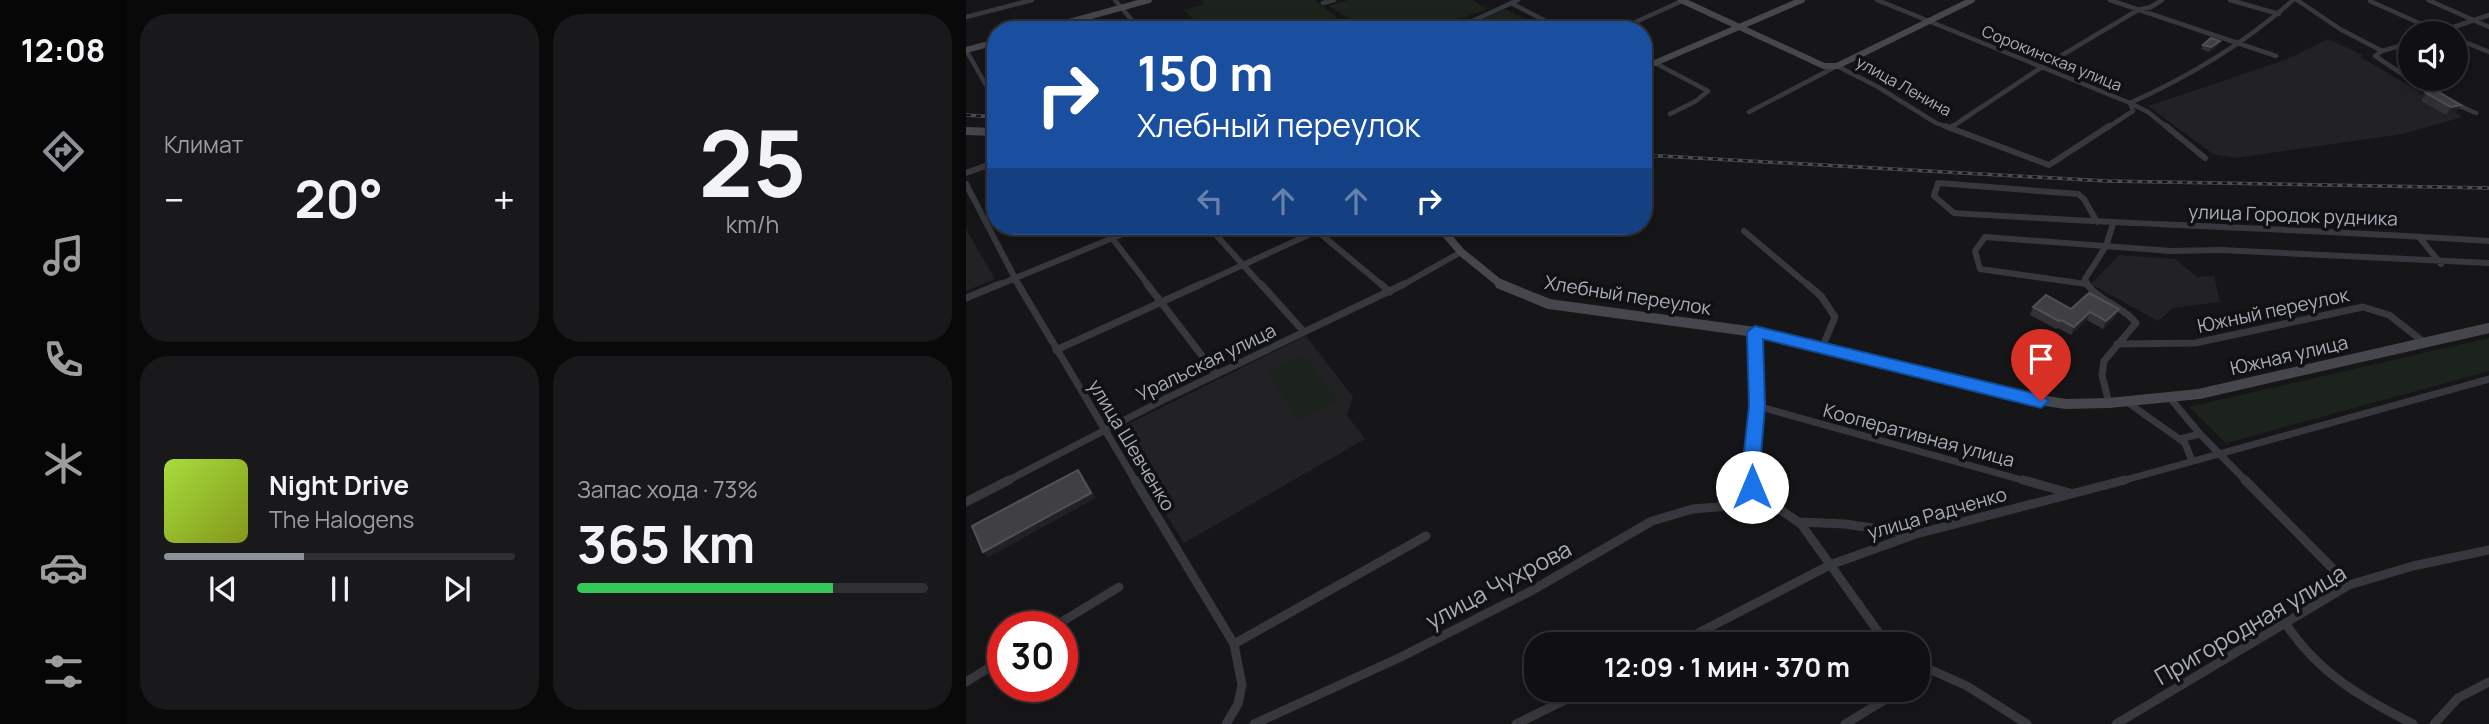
<!DOCTYPE html>
<html lang="ru">
<head>
<meta charset="utf-8">
<style>
  :root { --surface:#101012; --page:#19191b; --text:#f1f3f6; --muted:#9c9d9f; --line:#303032; --accent:#8c9099 }
  body { margin:0; font-family:Manrope,sans-serif; background:var(--page); color:var(--text); height:100vh; display:flex; flex-direction:column; font-size:26px; white-space:nowrap }
  * { box-sizing:border-box; margin:0 }
  p { font-size:23px; color:var(--muted) }
  .icon { flex:none; width:38px; height:38px; fill:none; stroke:currentColor; stroke-width:2; stroke-linecap:round; stroke-linejoin:round }
  .map { position:relative; flex:1; overflow:hidden }
  .panel { display:flex; flex-direction:column; gap:14px; padding:14px; background:#09090a; width:840px }
  .panel>* { flex:none }
  .hud { position:absolute; left:21px; top:21px; width:665px; height:214px; border-radius:28px; box-shadow:0 4px 18px #0003,0 0 0 2px var(--line); background:#1a4fa0; color:#fff; overflow:hidden }
  .tools { position:absolute; left:1432px; top:21px; display:grid; gap:14px }
  .tools a { display:grid; place-items:center; width:70px; height:70px; border-radius:50%; background:var(--surface); box-shadow:0 4px 18px #0003,0 0 0 2px var(--line); font-size:35px }
  .speed { position:absolute; left:21px; top:611px; display:flex; gap:14px; font-size:35px; font-weight:700; text-align:center }
  .speed>* { display:grid; place-content:center; width:91px; height:91px; border-radius:50%; background:var(--surface); box-shadow:0 4px 18px #0003,0 0 0 2px var(--line); line-height:1 }
  .speed .limit { border:10px solid #d22; background:#fff; color:#111 }
  .pin { position:absolute; display:grid; place-items:center; width:60px; height:60px; color:#fff; margin:-72px -30px; border-radius:50% 50% 50% 0; rotate:-45deg; box-shadow:0 0 7px #0007 }
  .pin .icon { rotate:45deg }
  .me { position:absolute; width:77px; margin:-38px; rotate:0deg; stroke-linejoin:round; filter:drop-shadow(0 0 5px #0008) }
  .turn { display:flex; align-items:center; gap:24px; height:147px; padding:0 35px; font-size:32px }
  .turn .icon { width:91px; height:91px; stroke-width:2.5 }
  .turn b { display:block; font-size:49px; line-height:60px }
  .lanes { display:flex; align-items:center; height:66px; padding:0 35px; background:#0003; justify-content:center; gap:35px; direction:ltr }
  .lanes .off { opacity:.35 }
  .big { font-size:52px; font-weight:700; line-height:1.1 }
  .panel .widget { flex:1; display:flex; flex-direction:column; justify-content:center; gap:10px; min-width:0; padding:0 24px; border-radius:28px; background:var(--page) }
  .panel .dial { align-items:center; gap:0 }
  .dial b { font-size:91px; line-height:1 }
  .song { display:flex; align-items:center; gap:21px }
  .cover { width:84px; height:84px; border-radius:10px; background:linear-gradient(135deg,hsl(80 70% 55%),hsl(70 70% 35%)) }
  .played { height:7px; border-radius:4px; background:linear-gradient(90deg,var(--accent) 40%,var(--line) 40%) }
  .keys { display:flex; justify-content:space-around; direction:ltr }
  .heat { display:flex; justify-content:space-between; align-items:center; font-size:38px; direction:ltr }
  .charge { height:10px; border-radius:5px; background:linear-gradient(90deg,#34c759 73%,var(--line) 0) }
  .panel .tiles { flex:1; display:grid; gap:14px; grid-template-columns:repeat(2,1fr) }
  .trip { position:absolute; left:558px; top:632px; width:406px; height:70px; border-radius:28px; background:var(--surface); box-shadow:0 4px 18px #0003,0 0 0 2px var(--line); font-weight:700; line-height:70px; text-align:center }
  main { display:flex; flex:1; min-height:0 }
  .tabs { display:flex; flex-direction:column; width:126px; justify-content:space-around; align-items:center; background:#060607; color:var(--muted) }
  .tabs .icon { width:49px; height:49px }
  .tabs .selected { color:var(--accent) }
  .tabs b { font-size:32px; color:var(--text) }
  .map>svg:first-child { display:block }
  .built { fill:#222225 }
  .green { fill:#1c231d }
  .lines { fill:none; stroke-linecap:round; stroke-linejoin:round }
  .street-far3 { stroke:#37383d; stroke-width:4.5 }
  .street-far2 { stroke:#37383d; stroke-width:6 }
  .street-far1 { stroke:#37383d; stroke-width:7 }
  .street { stroke:#37383d; stroke-width:9 }
  .secondary-far2 { stroke:#45474d; stroke-width:6 }
  .secondary-far1 { stroke:#45474d; stroke-width:8 }
  .secondary { stroke:#45474d; stroke-width:10 }
  .rail-casing { stroke:#4a4c52; stroke-width:3.5 }
  .rail { stroke:#111113; stroke-width:2; stroke-dasharray:5; stroke-linecap:butt }
  .wall { fill:#323236 }
  .shaded-wall { fill:#212124 }
  .building { fill:#3f3f44; stroke:#4f5156; stroke-width:2 }
  .route { fill:#1a73e8; stroke:#114b97; stroke-width:2 }
  .labels { text-anchor:middle; dominant-baseline:central; stroke-width:7; stroke-linejoin:round; paint-order:stroke }
  .far-street-label { font-size:16px; fill:#a8adb8; stroke:#111113 }
  .street-label { font-size:19px; fill:#a8adb8; stroke:#111113 }
  .near-street-label { font-size:23px; fill:#a8adb8; stroke:#111113 }
</style>
</head>
<body>
<main>
<nav class="tabs">
<b>12:08</b>
<svg class="icon selected" aria-label="directions" viewBox="0 0 24 24"><path d="M12 3l9 9-9 9-9-9zM9 14v-3h6M13 9l2 2-2 2"/></svg>
<svg class="icon" aria-label="music" viewBox="0 0 24 24"><path d="M9 18V5l10-2v13"/><circle cx="6" cy="18" r="3"/><circle cx="16" cy="16" r="3"/></svg>
<svg class="icon" aria-label="phone" viewBox="0 0 24 24"><path d="M5 4h4l2 5-3 2q2 4 5 5l2-3 5 2v4C11 20 4 13 5 4z"/></svg>
<svg class="icon" aria-label="climate" viewBox="0 0 24 24"><path d="M12 3v18M4 7l16 10M4 17L20 7"/></svg>
<svg class="icon" aria-label="car" viewBox="0 0 24 24"><path d="M5 17H2v-5l4-1 3-4h7l3 4 3 1v5h-3M9 17h6M6 11h13"/><circle cx="7" cy="17" r="2"/><circle cx="17" cy="17" r="2"/></svg>
<svg class="icon" aria-label="filters" viewBox="0 0 24 24"><path d="M4 7h16M4 17h16"/><circle cx="9" cy="7" r="2"/><circle cx="15" cy="17" r="2"/></svg>
</nav>
<section class="panel">
<div class="tiles">
<div class="widget"><p>Климат</p>
<div class="heat"><a>−</a><b class="big">20°</b><a>+</a></div>
</div>
<div class="widget dial"><b>25</b><p>km/h</p></div>
<div class="widget">
<div class="song"><i class="cover"></i><div><b>Night Drive</b><p>The Halogens</p></div></div>
<div class="played"></div>
<div class="keys"><svg class="icon" aria-label="previous" viewBox="0 0 24 24"><path d="M18 5L8 12l10 7zM5 5v14"/></svg><svg class="icon" aria-label="pause" viewBox="0 0 24 24"><path d="M8 5v14M16 5v14"/></svg><svg class="icon" aria-label="next" viewBox="0 0 24 24"><path d="M6 5l10 7-10 7zM19 5v14"/></svg></div>
</div>
<div class="widget"><p>Запас хода · 73%</p><b class="big">365 km</b><div class="charge"></div></div>
</div>
</section>
<div class="map">
<svg width="1523" height="724" viewBox="0 0 1523 724">
  <rect width="100%" height="100%" fill="#161618"/>
  <!-- built -->
  <path class="built" d="M1362 39 1397 55 1394 57 1497 117 1436 134 1270 158 1247 154 1182 106 1319 60Z
    M0 229 29 279 0 291Z
    M1153 255 1209 259 1231 277 1248 276 1254 302 1207 308 1192 321 1125 284Z
    M340 336 387 397 381 415 399 439 218 543 148 431Z"/>
  <!-- green -->
  <path class="green" d="M234 0H349L374 20 342 30H213L210 26 228 20 218 10 238 4Z
    M382 0H506L522 9 462 30H401L363 6Z
    M539 9 579 30H513L520 24 511 22Z
    M1523 338V371L1260 443 1223 407Z
    M338 355 372 400 334 420 301 373Z"/>
  <g class="lines">
    <!-- street-far3 -->
    <path class="street-far3" d="M149 0 174 30
      M911 0 1164 103 1182 112 1202 128
      M1144 0 1310 56
      M1264 0 1313 14
      M1331 0 1374 29 1416 51
      M1462 0 1523 27
      M1404 1 1473 32 1469 33
      M357 3 368 0
      M545 3 597 30
      M0 17 66 0
      M487 30 552 0
      M652 30 718 0
      M1473 32 1523 15
      M1489 38 1523 52
      M0 50 20 85 30 82
      M1416 51 1409 56 1444 79
      M1416 51 1444 43
      M689 63 742 91 730 101 704 114
      M1444 79 1474 96
      M1487 103 1510 113
      M783 112 871 66 912 87 970 123 984 128
      M984 128 1076 67 1172 10 1185 7 1196 0
      M1141 128 1167 111 1164 103C1224 76 1278 44 1327 0"/>
    <!-- street-far2 -->
    <path class="street-far2" d="M979 126 1083 165 1143 126
      M1200 126 1239 158
      M984 128 987 126
      M0 173 30 162
      M0 184 53 286
      M1131 222 1118 199 1112 194 972 183 968 196 988 213C1166 225 1345 229 1523 241
      M242 226 296 286
      M345 226 417 286
      M778 231 843 286
      M1453 237 1475 264
      M146 238 183 286
      M1120 284 1014 269 1009 251 1019 237 1205 251 1255 250 1523 263
      M30 286 176 226
      M231 286 362 226
      M435 286 495 252
      M1122 286 1119 279 1140 246 1147 224"/>
    <!-- street-far1 -->
    <path class="street-far1" d="M52 284 170 482
      M181 284 250 374
      M295 284 338 332
      M415 284 424 292
      M841 284 855 296 869 317 856 348
      M1121 284C1134 302 1157 306 1170 323L1138 361 1136 375 1143 403
      M0 298 34 284
      M1151 344 1229 343 1397 307 1423 315 1459 343
      M90 350 235 284
      M1204 398 1234 434 1281 482
      M1161 402 1219 443 1226 461
      M791 406 1063 482
      M1214 439 1234 434
      M39 482 199 399 438 284
      M785 482 791 406 789 332
      M1152 482 1523 379"/>
    <!-- street -->
    <path class="street" d="M169 480 268 644 276 685 272 704 260 724
      M784 480 793 495 835 524 921 644
      M1057 480 1104 493
      M1279 480 1383 585
      M0 502 43 480
      M833 522 879 524 947 534
      M1320 624C1352 673 1396 698 1447 724
      M89 626 153 587
      M268 644 460 536
      M711 644 864 565 950 534 1159 480
      M952 664 1001 686 1061 724
      M0 682 37 659
      M288 724 435 657 565 591 686 521 727 509 800 503
      M550 724 620 690
      M879 724 917 701 927 690
      M1150 724 1383 585 1447 566 1523 550
      M1468 724 1492 698 1523 682"/>
    <!-- secondary-far2 -->
    <path class="secondary-far2" d="M715 0 858 66H871L1006 0
      M74 30 183 0
      M0 50 30 42
      M677 68 836 0"/>
    <!-- secondary-far1 -->
    <path class="secondary-far1" d="M0 131 30 132
      M473 226 495 252 537 286"/>
    <!-- secondary -->
    <path class="secondary" d="M534 284 583 304 789 332 1054 397 1100 404 1143 403 1233 394 1523 328"/>
    <defs>
      <path id="rail" d="M0 115 30 117
        M677 155 1140 181 1523 188"/>
    </defs>
    <!-- rail casing -->
    <use href="#rail" class="rail-casing"/>
    <!-- rail -->
    <use href="#rail" class="rail"/>
  </g>
  <!-- wall -->
  <path class="wall" d="M1237 45 1252 46 1243 52 1235 49Z
    M1471 91 1490 113 1480 115 1455 101 1460 93Z
    M1067 307 1105 309H1153L1149 317 1137 329 1121 320 1105 335 1092 328 1090 329 1064 315Z"/>
  <!-- shaded-wall -->
  <path class="shaded-wall" d="M1254 41 1252 46 1243 52 1245 47Z
    M1495 105 1490 113 1480 115 1485 107Z
    M1153 309 1149 317 1137 329 1140 321Z
    M1124 312 1121 320 1105 335 1108 327Z
    M112 470 117 475 130 498 23 557 17 552Z"/>
  <!-- building -->
  <path class="building" d="M1245 38 1254 41 1245 47 1237 45Z
    M1471 91 1495 105 1485 107 1460 93Z
    M1123 293 1153 309 1140 321 1124 312 1108 327 1095 320 1093 321 1067 307 1080 295 1105 309Z
    M112 470 125 493 17 552 6 526Z"/>
  <!-- route -->
  <path class="route" d="M789 326 1075 395 1083 401 1075 408 797 339 799 406 793 479 796 487 793 492 786 495 780 492 775 479 783 406 781 332Z"/>
  <g class="labels">
    <!-- far-street labels -->
    <g class="far-street-label">
      <text transform="translate(1086 58) rotate(22)">Сорокинская улица</text>
      <text transform="translate(938 86) rotate(29)">улица Ленина</text>
    </g>
    <!-- street labels -->
    <g class="street-label">
      <text transform="translate(1327 215) rotate(2)">улица Городок рудника</text>
      <text transform="translate(662 295) rotate(9)">Хлебный переулок</text>
      <text transform="translate(1307 310) rotate(-12)">Южный переулок</text>
      <text transform="translate(1323 355) rotate(-13)">Южная улица</text>
      <text transform="translate(240 362) rotate(-26)">Уральская улица</text>
      <text transform="translate(953 435) rotate(15)">Кооперативная улица</text>
      <text transform="translate(166 445) rotate(59)">улица Шевченко</text>
      <text transform="translate(971 513) rotate(-16)">улица Радченко</text>
    </g>
    <!-- near-street labels -->
    <g class="near-street-label">
      <text transform="translate(532 584) rotate(-28)">улица Чухрова</text>
      <text transform="translate(1284 624) rotate(-30)">Пригородная улица</text>
    </g>
  </g>
</svg>
<div class="tools">
<a><svg class="icon" aria-label="sound" viewBox="0 0 24 24"><path d="M4 9h4l5-4v14l-5-4H4zM17 9q2 3 0 6"/></svg></a>
</div>
<div class="speed"><div class="limit">30</div></div>
<div class="pin" style="left:1075px;top:401px;background:#d93025"><svg class="icon" aria-label="arrive" viewBox="0 0 24 24"><path d="M6 21V4h12l-3 4 3 4H6"/></svg></div>
<svg class="me" style="left:786px;top:487px" viewBox="-20 -20 40 40"><circle r="19" fill="#fff"/><path d="M0-13L10 11 0 6-10 11z" fill="#1a73e8"/></svg>
<div class="trip">12:09 · 1 мин · 370 m</div>
<div class="hud">
<div class="turn"><svg class="icon" aria-label="right" viewBox="0 0 24 24"><path d="M7 20v-9h11M14 6l5 5-5 5"/></svg><div><b>150 m</b>Хлебный переулок</div></div>
<div class="lanes"><svg class="icon off" aria-label="left" viewBox="0 0 24 24"><path d="M17 20v-9H6M10 6l-5 5 5 5"/></svg><svg class="icon off" aria-label="ahead" viewBox="0 0 24 24"><path d="M12 20V5M6 11l6-6 6 6"/></svg><svg class="icon off" aria-label="ahead" viewBox="0 0 24 24"><path d="M12 20V5M6 11l6-6 6 6"/></svg><svg class="icon" aria-label="right" viewBox="0 0 24 24"><path d="M7 20v-9h11M14 6l5 5-5 5"/></svg></div>
</div>
</div>
</main>
</body>
</html>
